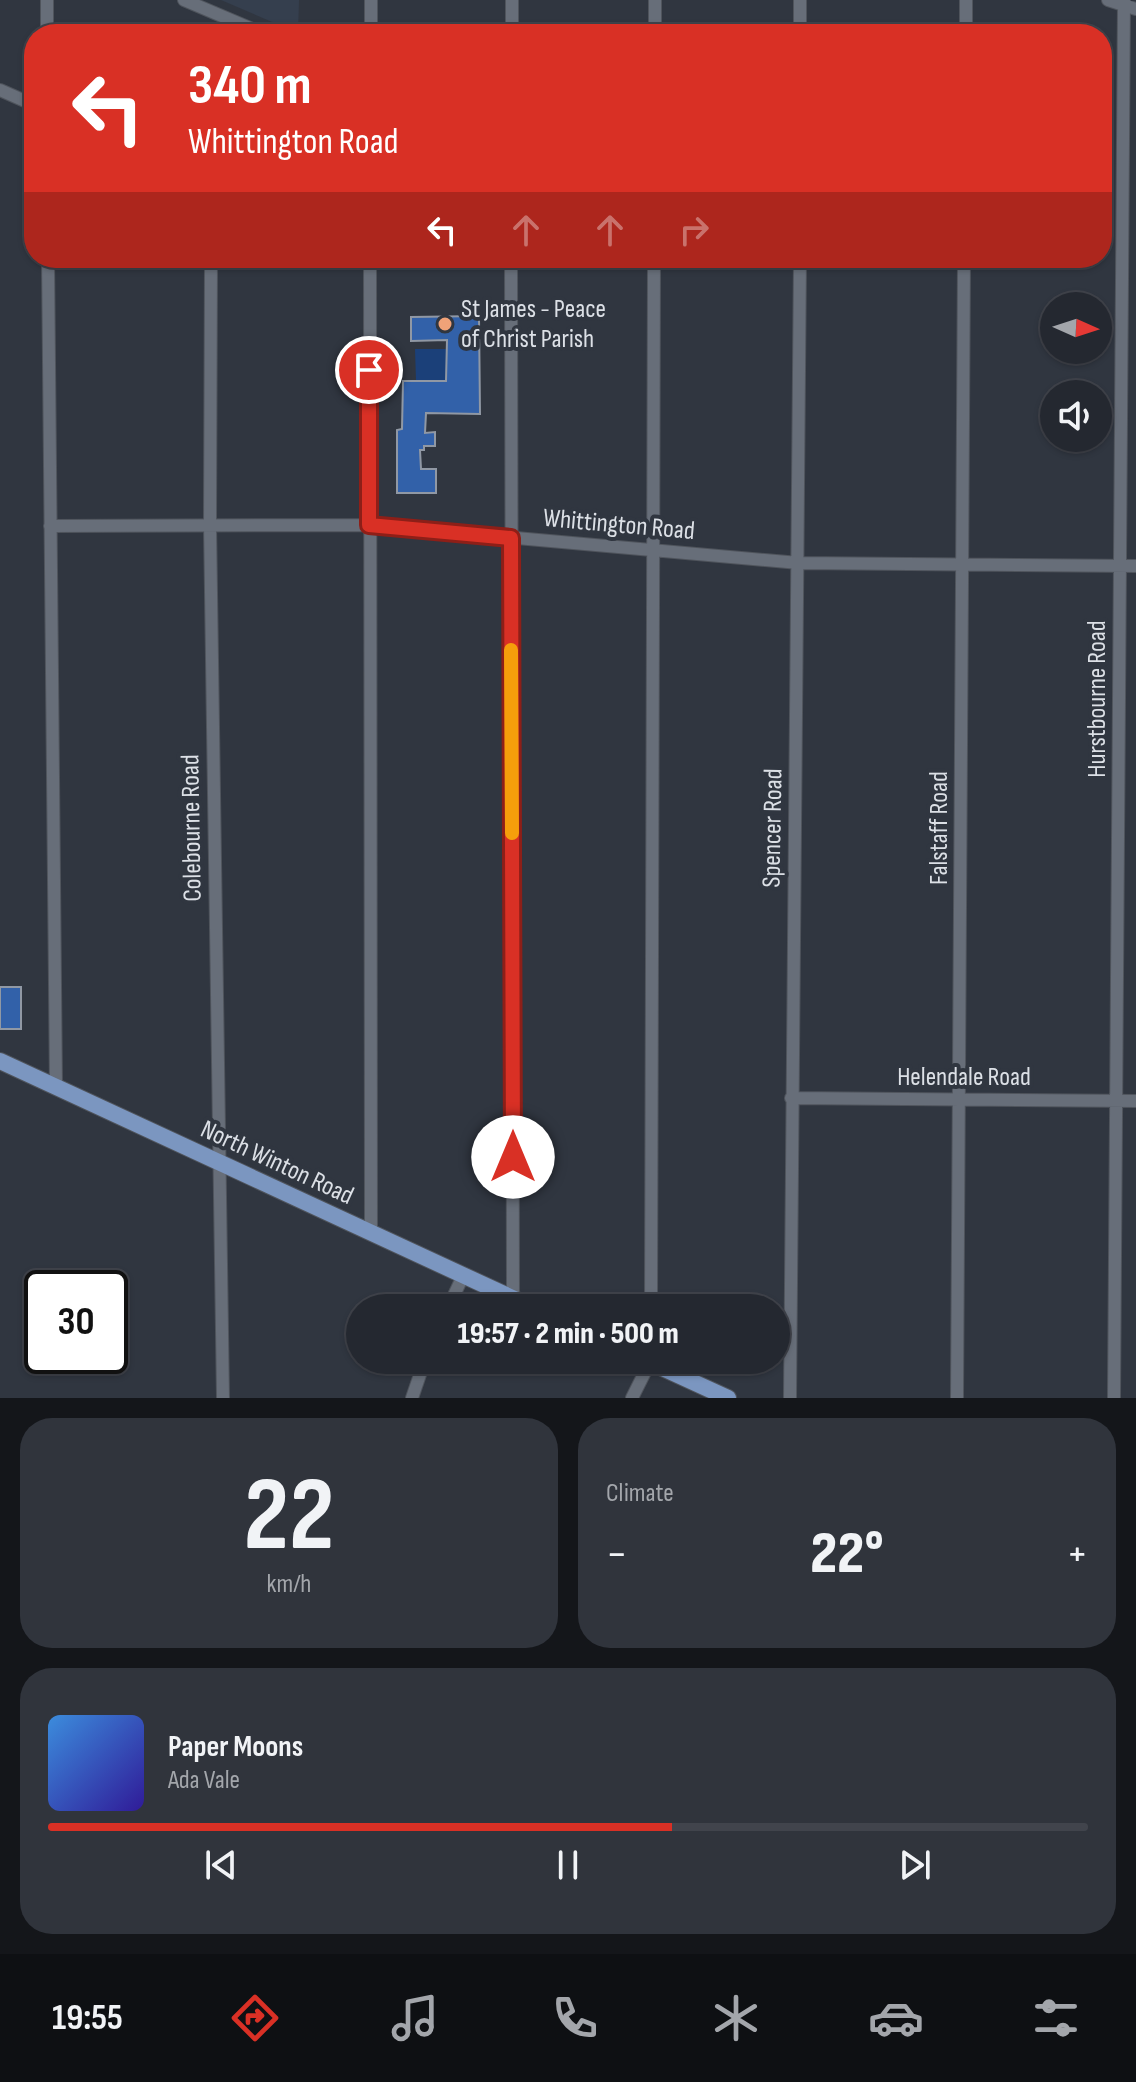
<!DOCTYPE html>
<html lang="en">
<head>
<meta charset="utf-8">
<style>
  :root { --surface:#242830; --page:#30343c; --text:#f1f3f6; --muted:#a3a6ab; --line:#41444c; --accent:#d93025 }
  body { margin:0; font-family:"Sofia Sans Condensed",sans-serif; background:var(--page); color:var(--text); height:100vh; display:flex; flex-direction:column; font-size:30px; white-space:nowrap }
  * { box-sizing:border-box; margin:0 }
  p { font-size:26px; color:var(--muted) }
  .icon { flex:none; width:44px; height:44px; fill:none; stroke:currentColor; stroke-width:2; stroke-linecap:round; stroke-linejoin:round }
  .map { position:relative; height:1398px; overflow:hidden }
  .side { display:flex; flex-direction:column; gap:20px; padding:20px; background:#14161a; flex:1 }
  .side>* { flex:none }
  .top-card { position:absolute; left:24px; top:24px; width:1088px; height:244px; border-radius:32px; box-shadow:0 2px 6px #0004,0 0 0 2px var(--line); background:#d93025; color:#fff; overflow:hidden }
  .needle { width:52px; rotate:93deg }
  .tools { position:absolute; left:1040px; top:292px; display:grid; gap:16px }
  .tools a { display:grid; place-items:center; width:72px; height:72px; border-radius:50%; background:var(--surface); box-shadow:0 2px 6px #0004,0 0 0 2px var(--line); font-size:40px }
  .speed { position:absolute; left:24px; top:1270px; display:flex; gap:16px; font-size:40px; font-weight:700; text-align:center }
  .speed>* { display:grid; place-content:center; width:104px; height:104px; border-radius:50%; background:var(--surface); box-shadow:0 2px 6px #0004,0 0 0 2px var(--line); line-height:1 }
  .speed .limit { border:4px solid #111; border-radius:12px; background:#fff; color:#111 }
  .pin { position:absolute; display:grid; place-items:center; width:68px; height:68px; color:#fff; margin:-34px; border:4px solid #fff; border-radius:50%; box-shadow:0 2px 8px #0007 }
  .me { position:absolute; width:88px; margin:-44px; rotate:0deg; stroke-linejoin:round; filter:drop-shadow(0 0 6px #0008) }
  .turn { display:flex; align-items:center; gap:28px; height:168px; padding:0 32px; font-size:36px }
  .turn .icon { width:104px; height:104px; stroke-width:2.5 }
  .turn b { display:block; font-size:56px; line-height:68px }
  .lanes { display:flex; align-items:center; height:76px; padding:0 32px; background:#0003; justify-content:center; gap:40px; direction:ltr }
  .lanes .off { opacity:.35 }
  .big { font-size:60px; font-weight:800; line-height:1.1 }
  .side .card { flex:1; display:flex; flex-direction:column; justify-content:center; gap:12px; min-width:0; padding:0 28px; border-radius:32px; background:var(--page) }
  .side .dial { align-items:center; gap:0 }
  .dial b { font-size:104px; line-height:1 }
  .song { display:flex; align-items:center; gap:24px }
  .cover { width:96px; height:96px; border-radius:12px; background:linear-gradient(135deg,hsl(210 70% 55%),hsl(250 70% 35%)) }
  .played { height:8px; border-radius:4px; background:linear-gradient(90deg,var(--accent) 60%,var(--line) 60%) }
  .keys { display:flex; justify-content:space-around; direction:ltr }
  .heat { display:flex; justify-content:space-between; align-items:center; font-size:44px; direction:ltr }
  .side .tiles { flex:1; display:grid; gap:20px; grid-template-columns:1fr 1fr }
  .card:last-child { grid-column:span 2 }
  .trip { position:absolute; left:346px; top:1294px; width:444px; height:80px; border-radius:40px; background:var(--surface); box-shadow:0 2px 6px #0004,0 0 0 2px var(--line); font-weight:800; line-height:80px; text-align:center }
  .tab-bar { display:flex; height:128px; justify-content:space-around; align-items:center; background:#0e1013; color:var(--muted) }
  .tab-bar .icon { width:56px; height:56px }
  .tab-bar .selected { color:var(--accent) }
  .tab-bar b { font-size:36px; color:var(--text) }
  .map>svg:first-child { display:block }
  .built { fill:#353f4e }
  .green { fill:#1b4079 }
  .building { fill:#3261a9; stroke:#9098a4; stroke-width:2 }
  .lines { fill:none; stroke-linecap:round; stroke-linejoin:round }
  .minor-casing { stroke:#4f545c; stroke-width:14 }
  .major-casing { stroke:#4f545c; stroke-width:18 }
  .minor { stroke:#676e79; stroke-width:12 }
  .major { stroke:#7b96c0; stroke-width:16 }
  .route-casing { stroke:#8d1f18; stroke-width:20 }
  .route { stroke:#d93025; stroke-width:14 }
  .slow { stroke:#f59e0b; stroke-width:14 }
  .poi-dot { fill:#f0a278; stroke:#303640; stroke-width:3 }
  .labels { text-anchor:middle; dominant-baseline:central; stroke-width:8; stroke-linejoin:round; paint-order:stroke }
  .poi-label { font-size:26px; fill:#dce0e6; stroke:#303640; text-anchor:start }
  .street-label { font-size:26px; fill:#dce0e6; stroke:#303640 }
</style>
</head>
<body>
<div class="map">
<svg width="1136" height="1398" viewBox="0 0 1136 1398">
  <rect width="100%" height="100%" fill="#303640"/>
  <!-- built -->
  <path class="built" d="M221 0H299L298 33Z"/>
  <!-- green -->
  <path class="green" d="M415 349H447L446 381H416Z"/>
  <!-- building -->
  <path class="building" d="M479 316 480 414 426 413 425 433 435 432V446H424V450H420L421 469H436V493H397V430L402 429 403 381H446L447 340 411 341V317Z
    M0 987H21V1029H0Z"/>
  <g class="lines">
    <defs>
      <path id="minor" d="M47 0V34
        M184 0 264 34
        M1108 0 1136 9
        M371 34V0
        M512 34V0
        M655 34V0
        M800 34V0
        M966 34V0
        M0 90 34 105
        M48 258 56 1088
        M211 258 210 525 223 1398
        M370 258 371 1234
        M511 258 513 1299
        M50 526 369 525 799 563 1136 566
        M791 1098 1136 1101
        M448 1308 463 1276
        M651 1308 654 258
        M412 1398 425 1360
        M632 1398 651 1360
        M790 1398C791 1018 799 638 800 258
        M957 1398 964 258
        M1114 1398 1124 0"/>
      <path id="major" d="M0 1061 534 1308
        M645 1360 728 1398"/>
    </defs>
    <!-- minor casing -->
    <use href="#minor" class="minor-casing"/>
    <!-- major casing -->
    <use href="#major" class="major-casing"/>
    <!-- minor -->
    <use href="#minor" class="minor"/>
    <!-- major -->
    <use href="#major" class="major"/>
  </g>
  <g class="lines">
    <defs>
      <path id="route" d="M369 370V525L511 538 513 1157"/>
    </defs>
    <!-- route casing -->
    <use href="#route" class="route-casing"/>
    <!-- route -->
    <use href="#route" class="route"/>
    <!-- slow -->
    <path class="slow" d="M511 650 512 833"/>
  </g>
  <!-- markers -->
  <circle class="poi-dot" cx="445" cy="324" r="8"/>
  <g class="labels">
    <!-- poi labels -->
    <g class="poi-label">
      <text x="461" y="309">St James - Peace<tspan x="461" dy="30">of Christ Parish</tspan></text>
    </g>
    <!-- street labels -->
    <g class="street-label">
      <text transform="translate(619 525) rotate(5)">Whittington Road</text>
      <text transform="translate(1097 699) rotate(-90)">Hurstbourne Road</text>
      <text transform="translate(192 828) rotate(-91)">Colebourne Road</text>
      <text transform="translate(773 828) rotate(-89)">Spencer Road</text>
      <text transform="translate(939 828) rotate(-90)">Falstaff Road</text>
      <text x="964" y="1077">Helendale Road</text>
      <text transform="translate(277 1163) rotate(25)">North Winton Road</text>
    </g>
  </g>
</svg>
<div class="tools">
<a><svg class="needle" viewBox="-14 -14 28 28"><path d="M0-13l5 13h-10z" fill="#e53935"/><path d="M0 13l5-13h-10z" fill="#a3a6ab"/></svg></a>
<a><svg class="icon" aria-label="sound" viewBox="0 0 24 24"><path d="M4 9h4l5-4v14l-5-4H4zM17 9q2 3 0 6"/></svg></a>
</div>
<div class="speed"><div class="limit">30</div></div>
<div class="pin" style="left:369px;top:370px;background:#d93025"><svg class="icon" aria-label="arrive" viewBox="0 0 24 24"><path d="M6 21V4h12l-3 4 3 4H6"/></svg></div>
<svg class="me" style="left:513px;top:1157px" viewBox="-20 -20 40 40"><circle r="19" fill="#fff"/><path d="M0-13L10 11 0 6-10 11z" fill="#d93025"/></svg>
<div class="trip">19:57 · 2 min · 500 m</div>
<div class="top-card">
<div class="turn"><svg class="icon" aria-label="left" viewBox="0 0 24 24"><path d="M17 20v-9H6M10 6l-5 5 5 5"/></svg><div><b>340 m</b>Whittington Road</div></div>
<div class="lanes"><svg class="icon" aria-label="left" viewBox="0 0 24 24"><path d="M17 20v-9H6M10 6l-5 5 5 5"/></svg><svg class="icon off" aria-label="ahead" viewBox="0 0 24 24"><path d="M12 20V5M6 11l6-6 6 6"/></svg><svg class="icon off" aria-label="ahead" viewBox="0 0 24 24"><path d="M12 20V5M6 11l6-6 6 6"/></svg><svg class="icon off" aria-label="right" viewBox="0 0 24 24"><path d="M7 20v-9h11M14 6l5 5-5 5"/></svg></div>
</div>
</div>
<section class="side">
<div class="tiles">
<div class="card dial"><b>22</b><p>km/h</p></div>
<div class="card"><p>Climate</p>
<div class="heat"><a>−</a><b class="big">22°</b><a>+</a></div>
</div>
<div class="card">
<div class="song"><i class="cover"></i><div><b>Paper Moons</b><p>Ada Vale</p></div></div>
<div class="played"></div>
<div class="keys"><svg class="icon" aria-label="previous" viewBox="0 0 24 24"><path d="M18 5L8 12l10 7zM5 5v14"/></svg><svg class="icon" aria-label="pause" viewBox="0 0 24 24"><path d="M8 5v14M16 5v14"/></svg><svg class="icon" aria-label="next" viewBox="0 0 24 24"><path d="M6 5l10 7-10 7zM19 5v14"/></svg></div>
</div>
</div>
</section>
<nav class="tab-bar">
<b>19:55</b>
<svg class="icon selected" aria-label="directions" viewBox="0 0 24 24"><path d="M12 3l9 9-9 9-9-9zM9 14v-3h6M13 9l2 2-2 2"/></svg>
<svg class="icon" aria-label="music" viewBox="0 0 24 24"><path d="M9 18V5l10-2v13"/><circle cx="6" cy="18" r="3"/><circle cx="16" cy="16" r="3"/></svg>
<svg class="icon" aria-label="phone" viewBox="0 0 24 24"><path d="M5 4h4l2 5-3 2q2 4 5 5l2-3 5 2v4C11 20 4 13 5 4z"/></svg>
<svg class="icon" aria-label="climate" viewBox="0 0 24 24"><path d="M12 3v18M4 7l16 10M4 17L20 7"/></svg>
<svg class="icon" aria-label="car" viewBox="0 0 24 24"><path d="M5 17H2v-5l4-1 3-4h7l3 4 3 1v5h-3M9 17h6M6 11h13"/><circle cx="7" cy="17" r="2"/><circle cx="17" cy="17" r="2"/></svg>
<svg class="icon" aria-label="filters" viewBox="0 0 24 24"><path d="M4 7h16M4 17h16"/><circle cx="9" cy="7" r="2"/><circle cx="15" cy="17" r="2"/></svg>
</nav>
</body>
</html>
